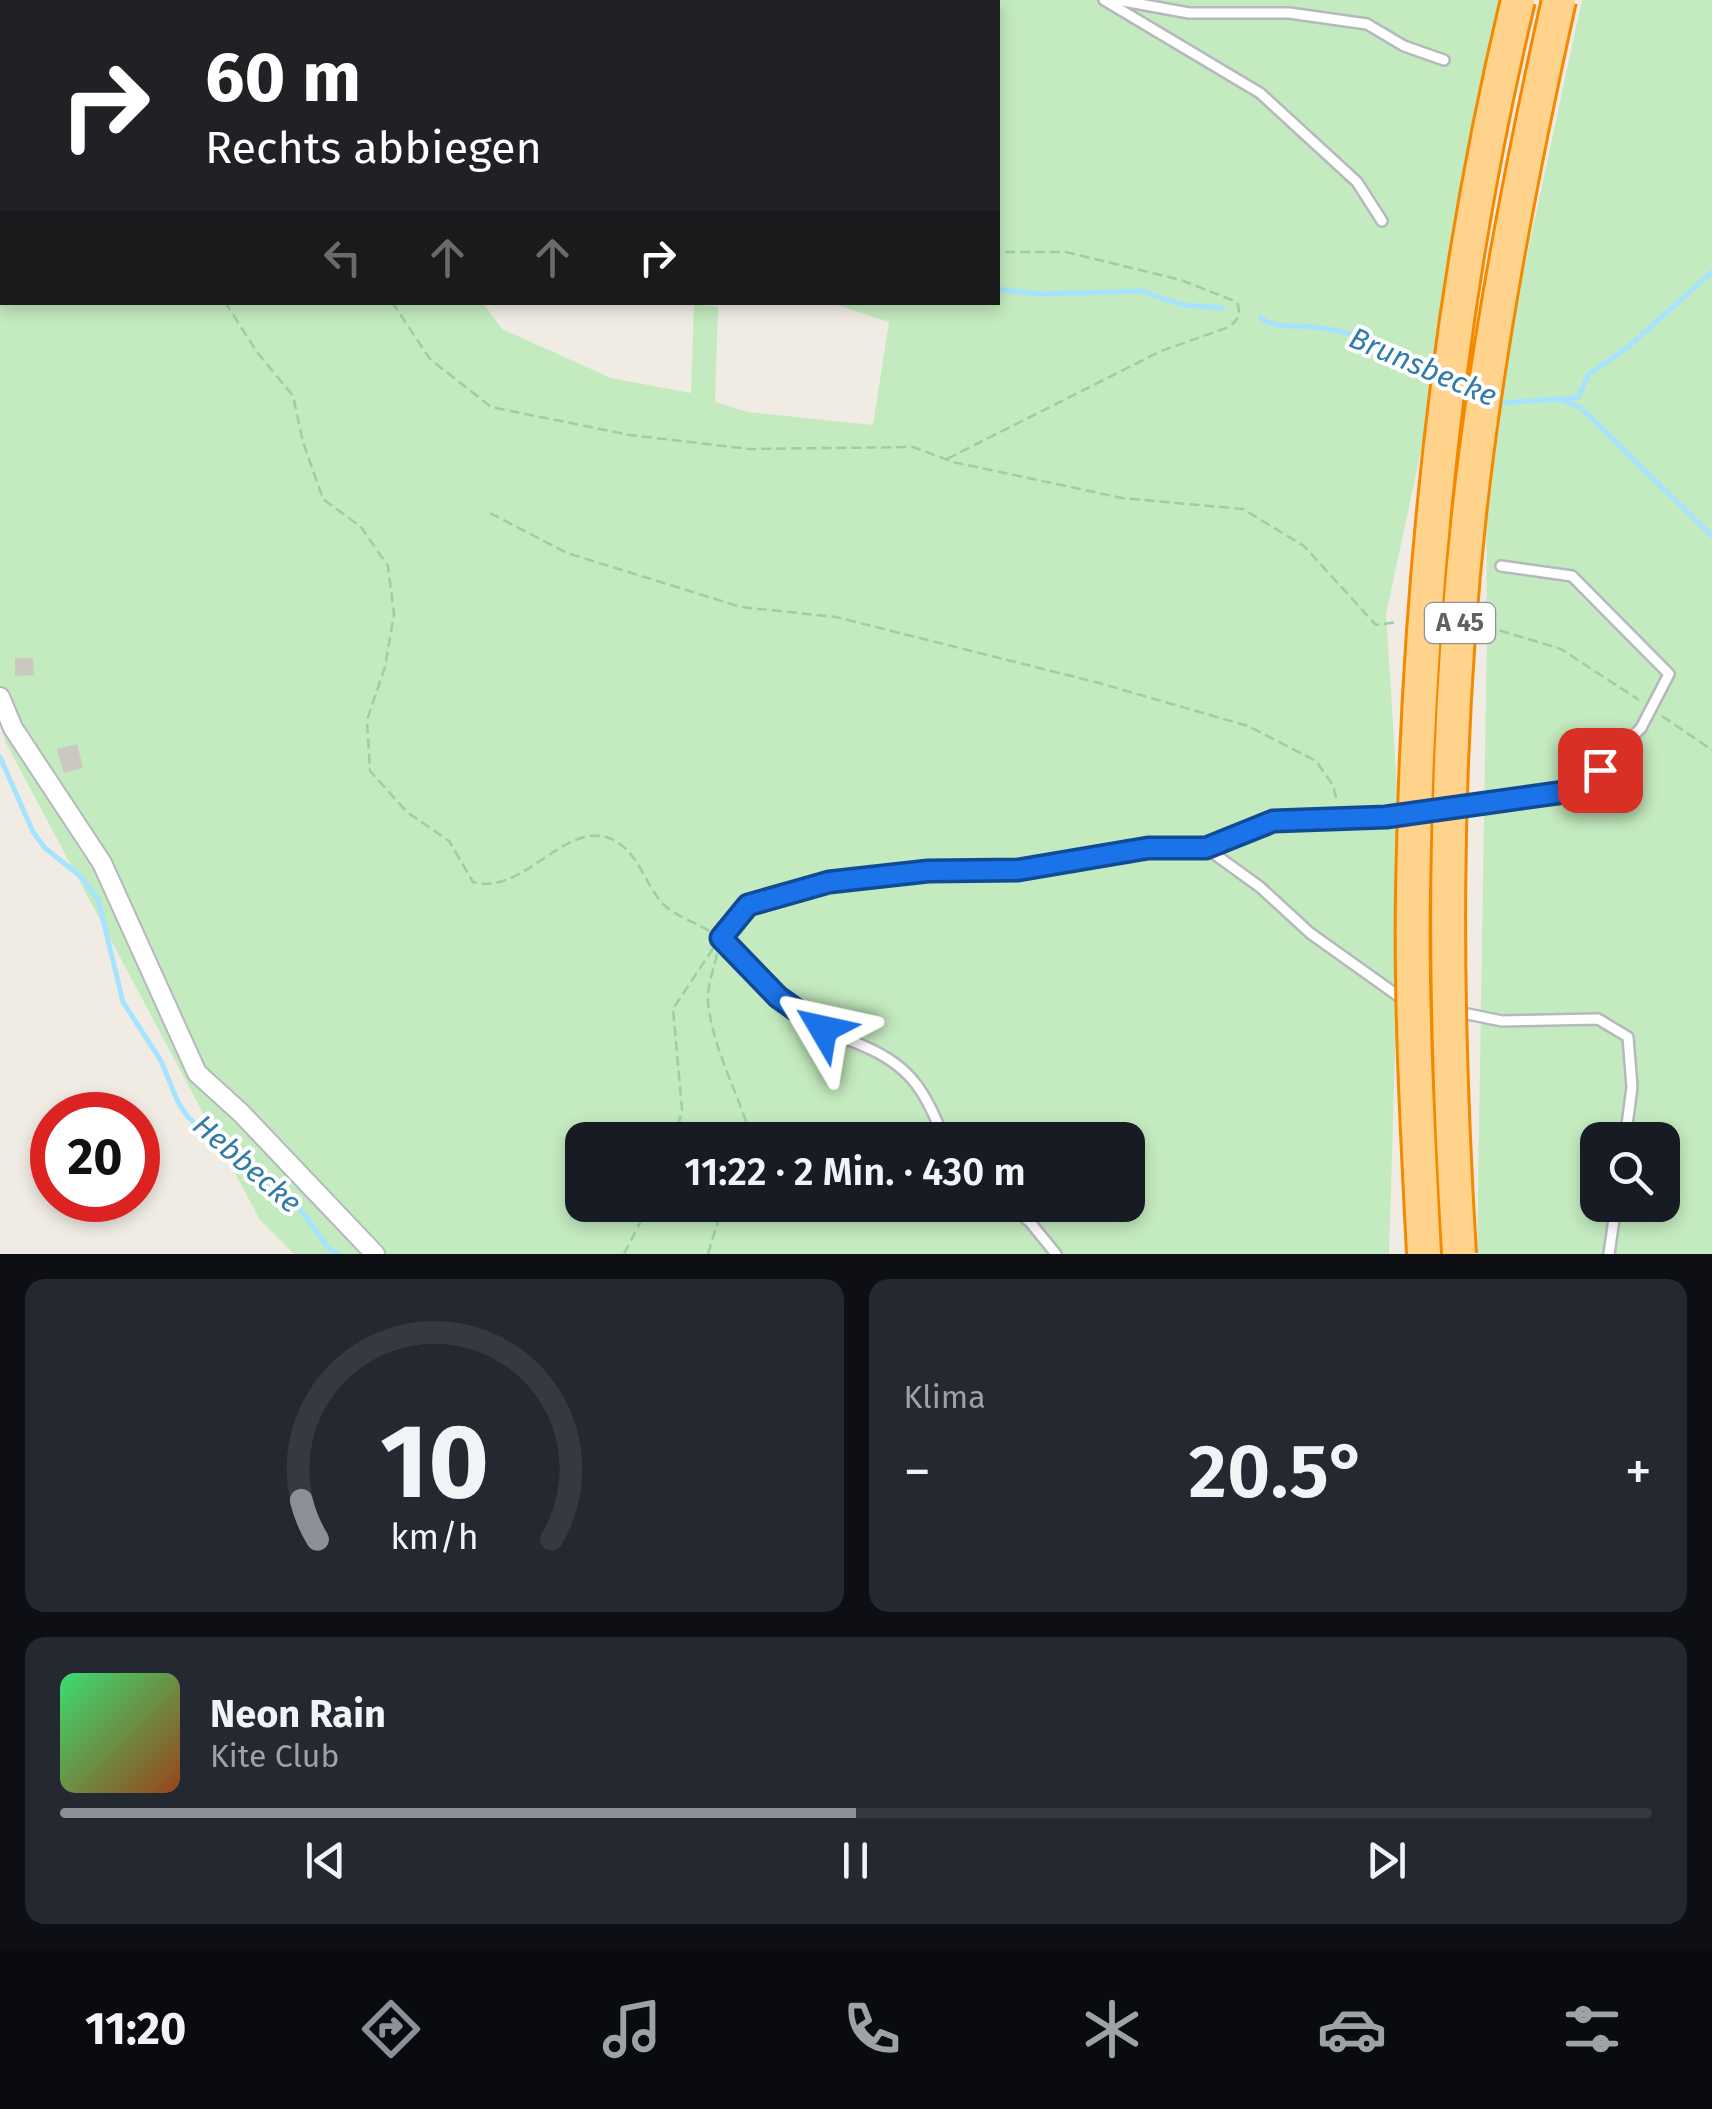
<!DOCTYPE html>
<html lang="de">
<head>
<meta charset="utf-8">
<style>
  :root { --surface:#171b24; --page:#242831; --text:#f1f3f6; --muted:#9ea1a6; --line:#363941; --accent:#8c9099 }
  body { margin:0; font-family:"Fira Sans",sans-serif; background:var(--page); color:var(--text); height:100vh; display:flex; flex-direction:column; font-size:38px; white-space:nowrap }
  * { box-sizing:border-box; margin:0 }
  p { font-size:32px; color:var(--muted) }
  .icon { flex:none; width:55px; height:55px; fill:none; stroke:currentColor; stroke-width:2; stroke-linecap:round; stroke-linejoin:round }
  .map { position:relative; height:1254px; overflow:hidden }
  .sheet { display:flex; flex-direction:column; gap:25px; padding:25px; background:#0d0f14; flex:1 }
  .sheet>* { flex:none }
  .banner { position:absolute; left:0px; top:0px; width:1000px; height:305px; box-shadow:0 5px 15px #0003; background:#202124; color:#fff; overflow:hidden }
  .controls { position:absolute; left:1580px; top:1122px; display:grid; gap:20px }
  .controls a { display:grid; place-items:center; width:100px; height:100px; border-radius:20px; background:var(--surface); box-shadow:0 5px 15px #0003; font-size:50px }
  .speed { position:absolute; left:30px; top:1092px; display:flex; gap:20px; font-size:50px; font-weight:700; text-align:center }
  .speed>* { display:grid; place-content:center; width:130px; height:130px; border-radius:50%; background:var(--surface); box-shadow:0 5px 15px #0003; line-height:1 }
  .speed .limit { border:15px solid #d22; background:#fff; color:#111 }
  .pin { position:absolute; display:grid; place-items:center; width:85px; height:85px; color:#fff; margin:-42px; border-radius:20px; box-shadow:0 5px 15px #0006 }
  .me { position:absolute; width:110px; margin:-55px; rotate:306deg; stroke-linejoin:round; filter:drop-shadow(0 0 8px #0008) }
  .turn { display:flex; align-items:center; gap:35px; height:210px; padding:0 40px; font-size:45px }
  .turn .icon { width:130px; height:130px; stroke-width:2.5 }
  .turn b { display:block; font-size:70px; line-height:85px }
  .lanes { display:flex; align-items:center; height:95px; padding:0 40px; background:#0003; justify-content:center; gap:50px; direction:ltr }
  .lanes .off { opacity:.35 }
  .big { font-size:75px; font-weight:600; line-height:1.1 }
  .sheet .widget { flex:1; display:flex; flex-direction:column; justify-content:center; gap:15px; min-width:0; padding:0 35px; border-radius:20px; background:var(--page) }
  .sheet .dial { align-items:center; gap:0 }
  .dial svg { height:260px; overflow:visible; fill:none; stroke:var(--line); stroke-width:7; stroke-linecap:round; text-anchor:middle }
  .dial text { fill:var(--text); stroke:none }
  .song { display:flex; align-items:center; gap:30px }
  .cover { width:120px; height:120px; border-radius:15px; background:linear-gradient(135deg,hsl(140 70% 55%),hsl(20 70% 35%)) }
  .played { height:10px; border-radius:5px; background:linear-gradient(90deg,var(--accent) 50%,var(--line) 50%) }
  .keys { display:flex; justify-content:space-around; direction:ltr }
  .heat { display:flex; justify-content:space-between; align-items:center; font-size:55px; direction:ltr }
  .sheet .tiles { flex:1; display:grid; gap:25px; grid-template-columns:1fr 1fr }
  .widget:last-child { grid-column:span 2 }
  .trip { position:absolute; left:565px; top:1122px; width:580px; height:100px; border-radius:20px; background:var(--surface); box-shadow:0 5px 15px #0003; font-weight:600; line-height:100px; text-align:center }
  .tabs { display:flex; height:160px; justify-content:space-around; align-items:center; background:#090b0e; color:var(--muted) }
  .tabs .icon { width:70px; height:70px }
  .tabs .selected { color:var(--accent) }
  .tabs b { font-size:45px; color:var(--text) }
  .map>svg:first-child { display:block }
  .green { fill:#c4eabf; fill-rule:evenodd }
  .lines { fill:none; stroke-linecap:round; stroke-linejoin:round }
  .stream { stroke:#a5e3ff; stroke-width:5 }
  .building { fill:#cbc7c1 }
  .lane-casing { stroke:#b5b8bc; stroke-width:14 }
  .street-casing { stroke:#b5b8bc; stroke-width:22 }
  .path { stroke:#9ad1a2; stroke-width:2.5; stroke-dasharray:10 5; stroke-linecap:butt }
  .lane { stroke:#fff; stroke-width:9 }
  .street { stroke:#fff; stroke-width:18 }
  .highway-bridge-casing { stroke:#f48900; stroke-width:38; stroke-linecap:butt }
  .highway-bridge { stroke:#ffd38c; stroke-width:32 }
  .route-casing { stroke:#114b97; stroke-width:25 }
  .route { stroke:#1a73e8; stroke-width:18 }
  .labels { text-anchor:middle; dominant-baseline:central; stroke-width:8; stroke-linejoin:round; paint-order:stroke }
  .shield { fill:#fff; stroke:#8d9194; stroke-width:2.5 }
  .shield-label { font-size:25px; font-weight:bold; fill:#5c6266 }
  .water-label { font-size:30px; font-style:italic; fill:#337ba8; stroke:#fff }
</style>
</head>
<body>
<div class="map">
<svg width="1712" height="1254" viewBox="0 0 1712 1254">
  <rect width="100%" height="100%" fill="#f0ece4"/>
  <!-- green -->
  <path class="green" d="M0 0 281 2H2V302L483 303 502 329 611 378 691 393 694 304 718 307 715 402 747 412 873 425 889 322 831 303 998 302V2L449 0H1506L1468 180 1425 432 1386 614 1401 851 1389 1254H294L260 1220 6 743 0 725ZM582 1140H1128V1205H582Z
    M1582 0H1712V1254H1477L1487 633 1486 480 1524 269ZM1598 1140H1662V1205H1598Z"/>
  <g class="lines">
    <!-- stream -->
    <path class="stream" d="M476 0 477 2
      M998 289 1040 294 1141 291 1183 305 1223 308
      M1261 318C1275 329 1297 325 1314 327 1352 330 1406 354 1440 371
      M1495 399 1503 403 1559 399 1581 408 1712 536
      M1561 399 1578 397 1589 374 1627 348 1712 272
      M0 757 33 832 45 848 80 876 98 899 123 1002 161 1061 178 1102 187 1116 239 1163 294 1201 330 1250 339 1254"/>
  </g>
  <!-- building -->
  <path class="building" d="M15 658H33L34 675 15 676Z
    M77 744 83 768 64 773 57 749Z"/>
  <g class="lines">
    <defs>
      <path id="lane" d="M1104 0 1260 93 1357 182 1382 221
        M1118 0 1189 13H1289L1367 24 1404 46 1444 60
        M1458 807 1579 790 1641 728 1669 674 1572 576 1501 566
        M1206 848 1273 821 1408 814
        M1458 1012 1502 1021 1598 1019 1628 1037 1632 1087 1625 1140
        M945 1140C926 1096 915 1069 868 1048 852 1040 833 1036 819 1026 781 1001 752 970 721 938L748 905 829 882 928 871 1018 870 1148 848H1206L1260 887 1310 933 1404 1000
        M1009 1205 1030 1222 1056 1254
        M1609 1254 1616 1205"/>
      <path id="street" d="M0 697 13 728 102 863 197 1073 241 1113 375 1254"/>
    </defs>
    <!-- lane casing -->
    <use href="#lane" class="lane-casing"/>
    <!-- street casing -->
    <use href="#street" class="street-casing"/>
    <!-- path -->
    <path class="path" d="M212 0V2
      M239 0 240 2
      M575 0 576 2
      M115 2V0
      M225 302 257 352 293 396 303 442 323 499 361 527 388 566 394 614 385 667 367 720 370 771 407 812 449 841 473 882C523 896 563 822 609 838 638 849 645 885 663 904 675 916 697 923 711 932
      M392 302 430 359 491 407 630 435 749 449 913 447 953 462 1122 498 1243 509 1304 546 1376 625 1398 622
      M947 459 1161 351 1229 327C1239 319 1241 314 1237 302L1181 280 1066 252H998
      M490 513 567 553 741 607 836 617 1099 683 1248 726 1316 761 1333 785 1337 802
      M1485 626 1561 649 1639 700
      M1662 716 1712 750
      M717 954C714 968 707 987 708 1001 712 1048 739 1094 752 1140
      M675 1140 682 1109 673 1009 714 947
      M624 1254 649 1205
      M708 1254 723 1205"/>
    <!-- lane -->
    <use href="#lane" class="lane"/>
    <!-- street -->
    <use href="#street" class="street"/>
    <defs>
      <path id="highway-bridge" d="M1424 1254C1418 1133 1411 1012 1413 891 1418 592 1448 291 1518 0
        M1459 1254C1444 1008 1442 760 1469 514 1488 341 1521 170 1559 0"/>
    </defs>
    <!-- highway-bridge casing -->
    <use href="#highway-bridge" class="highway-bridge-casing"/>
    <!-- highway-bridge -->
    <use href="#highway-bridge" class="highway-bridge"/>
  </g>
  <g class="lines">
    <defs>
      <path id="route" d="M823 1029 778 997 721 938 748 905 829 882 928 871 1018 870 1148 848H1206L1273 821 1386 817 1579 790 1600 770"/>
    </defs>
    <!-- route casing -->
    <use href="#route" class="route-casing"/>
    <!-- route -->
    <use href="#route" class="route"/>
  </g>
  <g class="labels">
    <!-- shield labels -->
    <rect class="shield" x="1425" y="603" width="70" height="40" rx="8"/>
    <g class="shield-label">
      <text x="1460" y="623">A 45</text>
    </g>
    <!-- water labels -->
    <g class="water-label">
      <text transform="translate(1423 367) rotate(23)">Brunsbecke</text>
      <text transform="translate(247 1164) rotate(41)">Hebbecke</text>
    </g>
  </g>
</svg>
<div class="controls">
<a><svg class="icon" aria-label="search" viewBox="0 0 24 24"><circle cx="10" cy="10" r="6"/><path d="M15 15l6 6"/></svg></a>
</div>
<div class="speed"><div class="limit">20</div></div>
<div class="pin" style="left:1600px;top:770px;background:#d93025"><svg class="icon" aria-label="arrive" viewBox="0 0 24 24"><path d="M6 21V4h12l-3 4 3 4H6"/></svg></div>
<svg class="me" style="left:823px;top:1029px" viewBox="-20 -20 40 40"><path d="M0-17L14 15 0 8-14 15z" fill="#1a73e8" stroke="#fff" stroke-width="4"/></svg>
<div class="trip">11:22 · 2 Min. · 430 m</div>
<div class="banner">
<div class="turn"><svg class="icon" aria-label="right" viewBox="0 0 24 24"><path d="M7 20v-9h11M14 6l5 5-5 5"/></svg><div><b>60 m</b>Rechts abbiegen</div></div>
<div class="lanes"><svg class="icon off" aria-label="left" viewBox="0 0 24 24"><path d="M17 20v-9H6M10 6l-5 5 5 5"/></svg><svg class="icon off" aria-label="ahead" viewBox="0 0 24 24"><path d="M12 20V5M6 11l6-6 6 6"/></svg><svg class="icon off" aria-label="ahead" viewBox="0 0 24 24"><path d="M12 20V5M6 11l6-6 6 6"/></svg><svg class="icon" aria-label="right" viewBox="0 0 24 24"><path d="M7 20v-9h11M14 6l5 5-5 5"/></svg></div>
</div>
</div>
<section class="sheet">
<div class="tiles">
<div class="widget dial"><svg viewBox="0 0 100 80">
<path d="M14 69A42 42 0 1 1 86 69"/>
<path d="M14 69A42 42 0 0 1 9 57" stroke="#8c9099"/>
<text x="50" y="56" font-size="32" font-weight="700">10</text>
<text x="50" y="72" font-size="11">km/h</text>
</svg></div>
<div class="widget"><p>Klima</p>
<div class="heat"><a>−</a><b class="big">20.5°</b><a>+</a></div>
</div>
<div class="widget">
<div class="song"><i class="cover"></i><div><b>Neon Rain</b><p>Kite Club</p></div></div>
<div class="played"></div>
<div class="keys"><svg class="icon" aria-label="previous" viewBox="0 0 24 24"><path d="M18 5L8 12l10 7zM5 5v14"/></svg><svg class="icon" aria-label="pause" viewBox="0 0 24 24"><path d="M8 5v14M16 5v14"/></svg><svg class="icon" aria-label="next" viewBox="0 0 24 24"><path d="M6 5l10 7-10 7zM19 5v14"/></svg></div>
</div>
</div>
</section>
<nav class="tabs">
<b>11:20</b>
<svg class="icon selected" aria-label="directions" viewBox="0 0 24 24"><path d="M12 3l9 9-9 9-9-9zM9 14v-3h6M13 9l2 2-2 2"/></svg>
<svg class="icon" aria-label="music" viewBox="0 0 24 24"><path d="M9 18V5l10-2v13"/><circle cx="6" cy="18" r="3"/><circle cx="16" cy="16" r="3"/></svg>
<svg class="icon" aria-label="phone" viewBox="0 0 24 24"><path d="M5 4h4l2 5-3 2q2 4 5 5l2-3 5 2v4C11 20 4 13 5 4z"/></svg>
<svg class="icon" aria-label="climate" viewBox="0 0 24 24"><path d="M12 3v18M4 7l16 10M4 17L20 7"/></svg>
<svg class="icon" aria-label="car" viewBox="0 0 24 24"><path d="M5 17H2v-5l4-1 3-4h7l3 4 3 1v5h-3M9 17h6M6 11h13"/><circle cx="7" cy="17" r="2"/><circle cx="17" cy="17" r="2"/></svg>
<svg class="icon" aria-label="filters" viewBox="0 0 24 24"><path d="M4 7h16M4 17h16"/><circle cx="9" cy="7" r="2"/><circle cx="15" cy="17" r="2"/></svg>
</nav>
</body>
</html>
